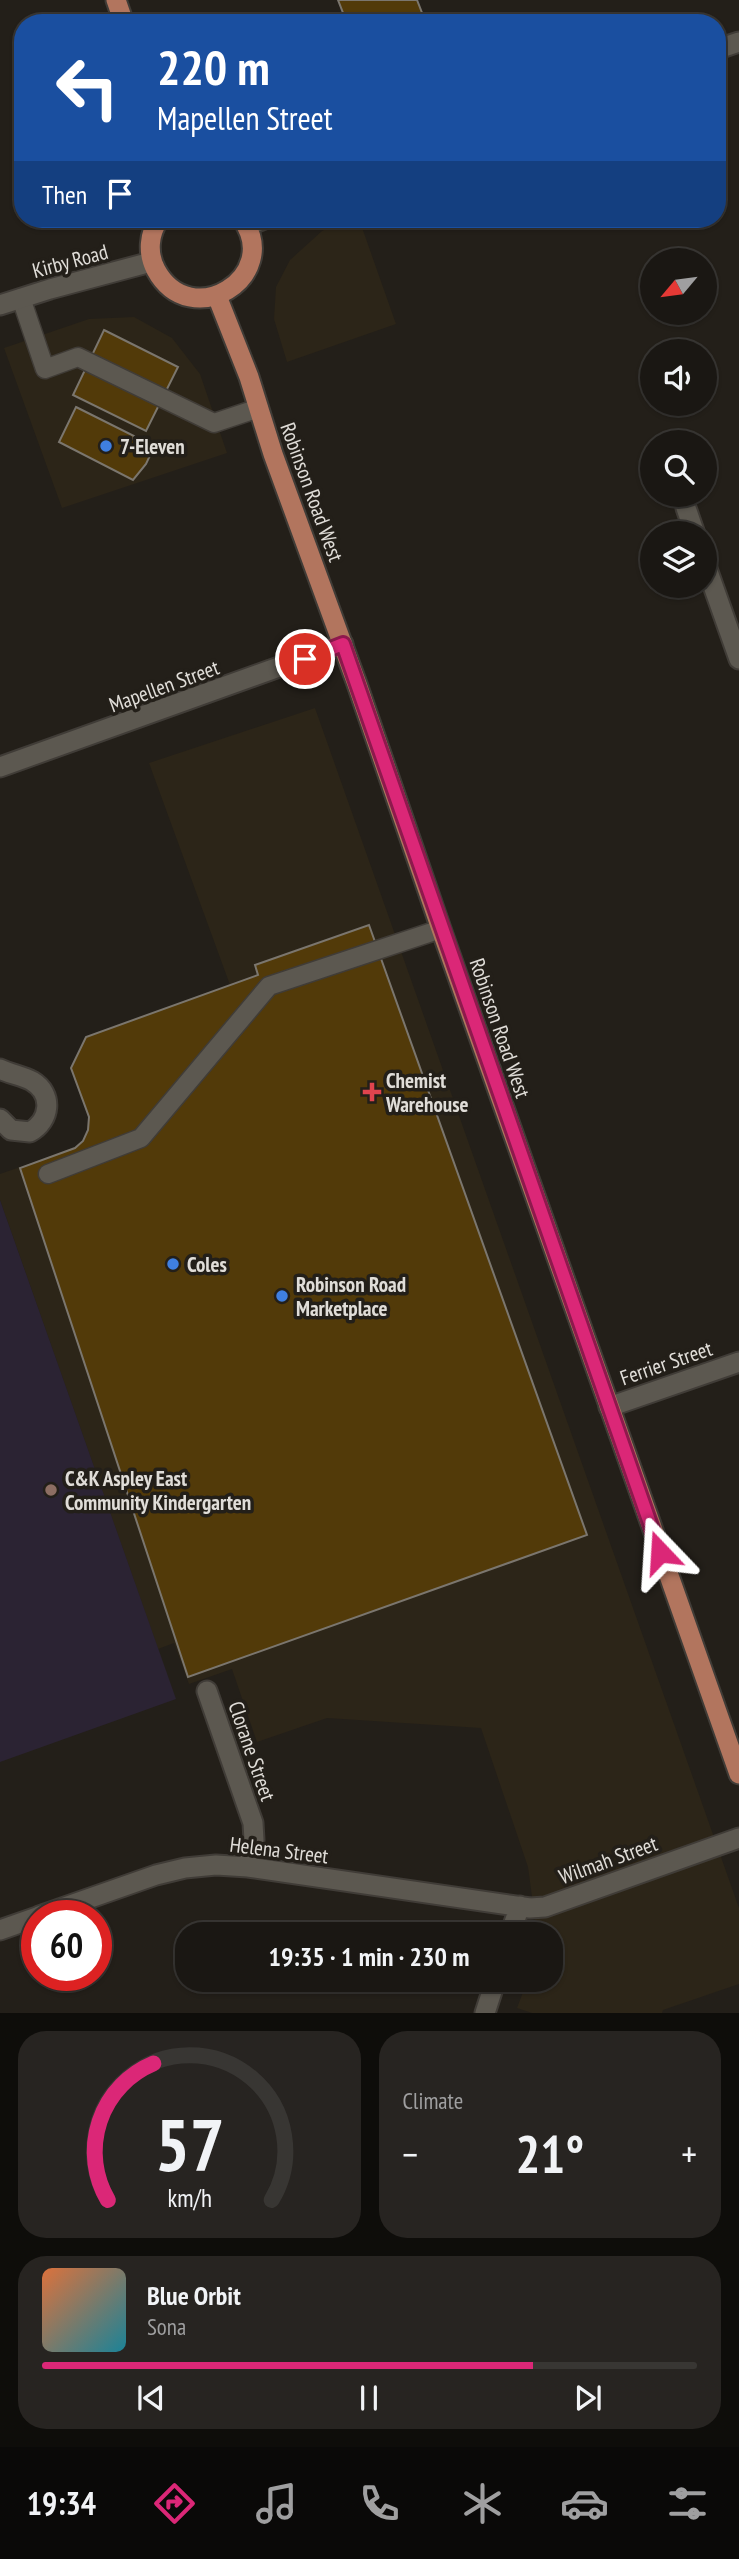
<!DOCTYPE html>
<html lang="en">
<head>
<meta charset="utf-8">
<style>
  :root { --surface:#1a1713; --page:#272421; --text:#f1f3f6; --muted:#9f9fa0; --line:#383633; --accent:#db2777 }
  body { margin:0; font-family:"PT Sans Narrow",sans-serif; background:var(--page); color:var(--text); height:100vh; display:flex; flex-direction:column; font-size:26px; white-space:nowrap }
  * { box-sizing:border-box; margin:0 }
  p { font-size:23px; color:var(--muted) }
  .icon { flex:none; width:38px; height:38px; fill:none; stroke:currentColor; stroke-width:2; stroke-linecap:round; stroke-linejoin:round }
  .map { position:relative; height:2013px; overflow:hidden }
  .panel { display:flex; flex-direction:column; gap:18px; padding:18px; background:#0e0d0a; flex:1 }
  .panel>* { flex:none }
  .banner { position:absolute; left:14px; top:14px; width:712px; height:214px; border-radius:28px; box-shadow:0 2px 5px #0004,0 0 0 2px var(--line); background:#1a4fa0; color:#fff; overflow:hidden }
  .needle { width:46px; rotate:241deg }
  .controls { position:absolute; left:640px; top:248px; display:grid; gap:14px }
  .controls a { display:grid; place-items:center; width:77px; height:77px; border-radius:50%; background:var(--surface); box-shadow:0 2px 5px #0004,0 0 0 2px var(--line); font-size:35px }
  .speed { position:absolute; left:21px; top:1900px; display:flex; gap:14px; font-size:35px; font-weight:700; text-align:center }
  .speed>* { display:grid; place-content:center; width:91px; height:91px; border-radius:50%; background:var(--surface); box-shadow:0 2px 5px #0004,0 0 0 2px var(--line); line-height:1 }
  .speed .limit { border:10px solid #d22; background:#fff; color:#111 }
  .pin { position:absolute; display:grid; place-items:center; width:60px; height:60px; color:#fff; margin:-30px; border:4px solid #fff; border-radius:50%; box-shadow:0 2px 7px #0007 }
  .me { position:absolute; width:77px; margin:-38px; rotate:340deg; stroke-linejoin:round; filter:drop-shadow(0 0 5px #0008) }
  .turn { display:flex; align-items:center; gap:24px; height:147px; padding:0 28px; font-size:32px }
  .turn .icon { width:91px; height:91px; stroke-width:2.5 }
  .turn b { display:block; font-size:49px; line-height:60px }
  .then { display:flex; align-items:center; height:66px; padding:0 28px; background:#0003; gap:14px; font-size:26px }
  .big { font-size:52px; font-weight:600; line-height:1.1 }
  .panel .tile { flex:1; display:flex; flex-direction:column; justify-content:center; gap:10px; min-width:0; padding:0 24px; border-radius:28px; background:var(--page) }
  .panel .dial { align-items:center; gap:0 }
  .dial svg { height:182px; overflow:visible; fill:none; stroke:var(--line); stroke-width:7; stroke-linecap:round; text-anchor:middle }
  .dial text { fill:var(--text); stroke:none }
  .song { display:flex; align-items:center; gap:21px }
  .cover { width:84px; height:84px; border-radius:10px; background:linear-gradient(135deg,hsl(20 70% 55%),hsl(190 70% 35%)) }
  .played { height:7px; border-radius:4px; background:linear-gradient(90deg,var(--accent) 75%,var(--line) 75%) }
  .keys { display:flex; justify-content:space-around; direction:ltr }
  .heat { display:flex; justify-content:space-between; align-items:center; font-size:38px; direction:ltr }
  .panel .tiles { flex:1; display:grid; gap:18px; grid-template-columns:1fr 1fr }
  .tile:last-child { grid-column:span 2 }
  .trip { position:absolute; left:175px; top:1922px; width:388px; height:70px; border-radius:28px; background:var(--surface); box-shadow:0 2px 5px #0004,0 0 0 2px var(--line); font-weight:600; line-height:70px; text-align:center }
  .tabs { display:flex; height:112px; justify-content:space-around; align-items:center; background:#0a0908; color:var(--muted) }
  .tabs .icon { width:49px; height:49px }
  .tabs .current { color:var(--accent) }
  .tabs b { font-size:32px; color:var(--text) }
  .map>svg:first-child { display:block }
  .built { fill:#2c2518 }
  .education { fill:#2b2333 }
  .building { fill:#523a09; stroke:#7b766e; stroke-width:2 }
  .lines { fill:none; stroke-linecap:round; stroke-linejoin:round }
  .service-casing { stroke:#403c37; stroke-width:21 }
  .minor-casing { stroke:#403c37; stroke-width:23 }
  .tertiary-casing { stroke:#403c37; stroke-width:23 }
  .primary-casing { stroke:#403c37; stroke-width:23 }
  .service { stroke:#5c5850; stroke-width:18 }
  .minor { stroke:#5c5850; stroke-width:19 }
  .tertiary { stroke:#5c5850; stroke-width:19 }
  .primary { stroke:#b2755e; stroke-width:19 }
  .route-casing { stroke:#8e194d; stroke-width:18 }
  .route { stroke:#db2777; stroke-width:12 }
  .shop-dot { fill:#3f7fe0; stroke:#231f19; stroke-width:2.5 }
  .health-dot { fill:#e0444e; stroke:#231f19; stroke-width:2.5 }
  .education-dot { fill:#8d6e63; stroke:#231f19; stroke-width:2.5 }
  .labels { text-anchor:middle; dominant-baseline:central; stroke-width:7; stroke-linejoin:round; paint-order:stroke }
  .street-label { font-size:21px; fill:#e0ddd8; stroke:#231f19 }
  .poi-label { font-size:21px; font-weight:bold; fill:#e0ddd8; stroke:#231f19; text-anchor:start }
</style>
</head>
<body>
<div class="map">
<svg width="739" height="2013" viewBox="0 0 739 2013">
  <rect width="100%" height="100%" fill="#231f19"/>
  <!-- built -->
  <path class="built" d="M346 219H359L396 324 287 362 274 319 276 287 290 260 322 231Z
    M134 317 172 338 200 374 227 453 62 508 4 348 89 319Z
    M315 708 739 1908V1984L663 2010 662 2013H532L517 2008 528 1979H551V1934H537L528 1867 481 1728 327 1718 257 1742 232 1669 189 1684 174 1643 158 1649 0 1200V1174L75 1148 83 1141 88 1130 89 1117 71 1068 86 1037 230 985 149 763Z"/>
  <!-- education -->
  <path class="education" d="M0 1200 176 1699 0 1762Z"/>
  <!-- building -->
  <path class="building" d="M338 0H417L426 23H347Z
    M104 330 178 367 146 431 73 395Z
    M76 407 134 436 133 439 153 449 146 464 133 480 59 442Z
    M369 925 587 1535 188 1677 20 1168 75 1148 83 1141 88 1130 89 1117 71 1068 86 1037 258 975 255 965Z"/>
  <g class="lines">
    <defs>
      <path id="service" d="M21 298 45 369 78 357 214 423 259 408
        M48 1174 141 1138 269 986 441 929"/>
      <path id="minor" d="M686 508 695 534
        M705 563 739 659
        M0 767 343 644
        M0 1069C10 1074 23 1076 32 1081 54 1094 50 1121 30 1132L11 1130 0 1119
        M609 1407 739 1362
        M207 1691 253 1823 254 1840 248 1867
        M39 1916 156 1875 185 1868 216 1865 248 1867 530 1908 545 1907 739 1838
        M0 1930 37 1917
        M510 1934 520 1906
        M485 2013 496 1979"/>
      <path id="tertiary" d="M718 49 739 42
        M247 226 264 219
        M0 305 50 289 151 262"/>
      <path id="primary" d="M116 0 124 23
        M159 219C149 234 147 253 156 270 191 334 283 276 242 219
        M217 296 249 377 273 454 357 684 441 929 739 1774"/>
    </defs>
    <!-- service casing -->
    <use href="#service" class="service-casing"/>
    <!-- minor casing -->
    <use href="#minor" class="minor-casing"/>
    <!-- tertiary casing -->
    <use href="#tertiary" class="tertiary-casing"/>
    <!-- primary casing -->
    <use href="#primary" class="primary-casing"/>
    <!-- service -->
    <use href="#service" class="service"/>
    <!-- minor -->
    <use href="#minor" class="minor"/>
    <!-- tertiary -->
    <use href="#tertiary" class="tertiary"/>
    <!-- primary -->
    <use href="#primary" class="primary"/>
  </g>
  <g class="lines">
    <defs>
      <path id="route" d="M305 659 343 644 660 1552"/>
    </defs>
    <!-- route casing -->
    <use href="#route" class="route-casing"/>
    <!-- route -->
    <use href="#route" class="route"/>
  </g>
  <!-- markers -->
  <g class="shop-dot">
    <circle cx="106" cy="446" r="7"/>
    <circle cx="173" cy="1264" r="7"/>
    <circle cx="282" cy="1296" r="7"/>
  </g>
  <path class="health-dot" d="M368.5 1081.5h7v7h7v7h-7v7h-7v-7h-7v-7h7z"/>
  <circle class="education-dot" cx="51" cy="1490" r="7"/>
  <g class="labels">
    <!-- street labels -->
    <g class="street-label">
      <text transform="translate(70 261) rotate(-15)">Kirby Road</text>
      <text transform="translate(312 492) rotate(70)">Robinson Road West</text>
      <text transform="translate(164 686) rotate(-20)">Mapellen Street</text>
      <text transform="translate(500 1028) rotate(71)">Robinson Road West</text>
      <text transform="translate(666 1363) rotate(-19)">Ferrier Street</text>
      <text transform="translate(252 1751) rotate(71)">Clorane Street</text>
      <text transform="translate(279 1850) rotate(7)">Helena Street</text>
      <text transform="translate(608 1860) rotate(-20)">Wilmah Street</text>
    </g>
    <!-- poi labels -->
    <g class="poi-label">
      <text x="120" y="446">7-Eleven</text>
      <text x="386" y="1080">Chemist<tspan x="386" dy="24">Warehouse</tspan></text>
      <text x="187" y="1264">Coles</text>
      <text x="296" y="1284">Robinson Road<tspan x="296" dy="24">Marketplace</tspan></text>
      <text x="65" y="1478">C&amp;K Aspley East<tspan x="65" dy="24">Community Kindergarten</tspan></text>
    </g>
  </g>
</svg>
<div class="controls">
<a><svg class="needle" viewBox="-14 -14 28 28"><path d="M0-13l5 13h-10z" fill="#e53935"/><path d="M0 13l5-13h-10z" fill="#9f9fa0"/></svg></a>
<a><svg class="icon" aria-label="sound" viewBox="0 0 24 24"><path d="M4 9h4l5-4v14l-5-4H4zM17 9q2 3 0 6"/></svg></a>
<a><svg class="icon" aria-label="search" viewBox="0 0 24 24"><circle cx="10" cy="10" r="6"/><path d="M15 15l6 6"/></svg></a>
<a><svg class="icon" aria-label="layers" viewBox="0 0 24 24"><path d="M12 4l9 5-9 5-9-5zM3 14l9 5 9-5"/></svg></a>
</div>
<div class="speed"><div class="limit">60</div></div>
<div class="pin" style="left:305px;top:659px;background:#d93025"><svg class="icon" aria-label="arrive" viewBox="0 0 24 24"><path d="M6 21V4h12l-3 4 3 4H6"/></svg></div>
<svg class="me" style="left:660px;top:1552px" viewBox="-20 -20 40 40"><path d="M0-17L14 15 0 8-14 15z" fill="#db2777" stroke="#fff" stroke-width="4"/></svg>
<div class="trip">19:35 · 1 min · 230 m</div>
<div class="banner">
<div class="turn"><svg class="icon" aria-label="left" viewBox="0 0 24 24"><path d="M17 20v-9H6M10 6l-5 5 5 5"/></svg><div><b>220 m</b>Mapellen Street</div></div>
<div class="then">Then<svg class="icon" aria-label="arrive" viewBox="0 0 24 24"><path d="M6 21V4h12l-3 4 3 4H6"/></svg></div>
</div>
</div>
<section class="panel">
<div class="tiles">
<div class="tile dial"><svg viewBox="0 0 100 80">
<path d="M14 69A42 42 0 1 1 86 69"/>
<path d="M14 69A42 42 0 0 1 34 9" stroke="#db2777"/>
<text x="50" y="56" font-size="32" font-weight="700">57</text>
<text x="50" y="72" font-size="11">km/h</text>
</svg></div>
<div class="tile"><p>Climate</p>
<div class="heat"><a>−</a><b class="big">21°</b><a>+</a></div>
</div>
<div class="tile">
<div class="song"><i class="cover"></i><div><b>Blue Orbit</b><p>Sona</p></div></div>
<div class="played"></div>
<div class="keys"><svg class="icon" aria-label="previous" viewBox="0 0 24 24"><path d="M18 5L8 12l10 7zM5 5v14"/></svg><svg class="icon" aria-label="pause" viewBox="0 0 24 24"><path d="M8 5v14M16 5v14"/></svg><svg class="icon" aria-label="next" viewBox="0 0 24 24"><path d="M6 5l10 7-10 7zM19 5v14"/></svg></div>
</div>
</div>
</section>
<nav class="tabs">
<b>19:34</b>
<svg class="icon current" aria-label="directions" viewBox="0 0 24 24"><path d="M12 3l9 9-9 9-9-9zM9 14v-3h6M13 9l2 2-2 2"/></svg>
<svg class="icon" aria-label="music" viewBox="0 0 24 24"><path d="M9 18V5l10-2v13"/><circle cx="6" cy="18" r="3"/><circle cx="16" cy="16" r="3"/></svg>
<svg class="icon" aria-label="phone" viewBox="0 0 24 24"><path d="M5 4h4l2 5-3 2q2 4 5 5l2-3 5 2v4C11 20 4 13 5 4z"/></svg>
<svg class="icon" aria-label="climate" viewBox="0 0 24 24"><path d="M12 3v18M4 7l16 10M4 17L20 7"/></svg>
<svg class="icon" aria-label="car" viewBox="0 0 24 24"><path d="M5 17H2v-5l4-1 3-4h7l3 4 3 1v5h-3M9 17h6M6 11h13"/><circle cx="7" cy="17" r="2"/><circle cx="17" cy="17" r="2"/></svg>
<svg class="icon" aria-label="filters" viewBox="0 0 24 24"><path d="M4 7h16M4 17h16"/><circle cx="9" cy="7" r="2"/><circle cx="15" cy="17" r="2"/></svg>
</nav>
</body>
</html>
